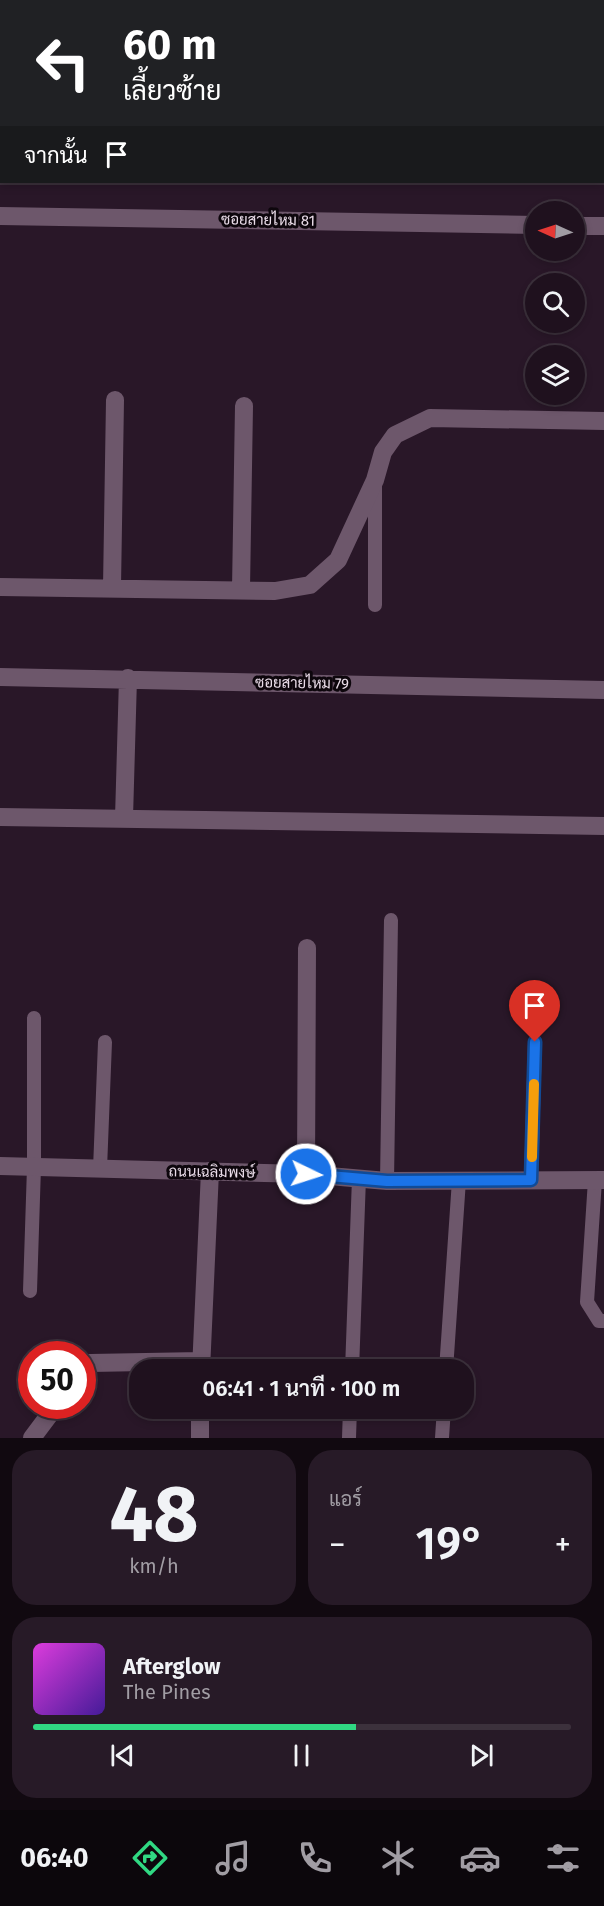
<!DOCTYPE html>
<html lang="th">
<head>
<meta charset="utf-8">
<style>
  :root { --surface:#1f111e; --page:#271a27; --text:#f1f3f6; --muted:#a19da4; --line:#3c313c; --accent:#30d883 }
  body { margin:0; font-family:"Fira Sans",Sarabun,sans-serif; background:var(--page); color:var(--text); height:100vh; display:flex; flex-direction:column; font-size:22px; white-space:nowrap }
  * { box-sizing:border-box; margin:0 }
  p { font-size:20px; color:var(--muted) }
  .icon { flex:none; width:33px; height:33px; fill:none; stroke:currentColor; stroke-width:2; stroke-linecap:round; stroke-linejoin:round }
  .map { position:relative; height:1438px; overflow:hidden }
  .panel { display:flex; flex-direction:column; gap:12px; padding:12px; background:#110910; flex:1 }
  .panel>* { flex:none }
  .hud { position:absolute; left:0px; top:0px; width:604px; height:183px; box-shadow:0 3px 9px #0003,0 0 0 2px var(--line); background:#202124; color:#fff; overflow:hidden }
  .needle { width:39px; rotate:273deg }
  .tools { position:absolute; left:525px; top:201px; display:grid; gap:12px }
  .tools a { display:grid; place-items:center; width:60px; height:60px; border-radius:50%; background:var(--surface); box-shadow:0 3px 9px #0003,0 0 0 2px var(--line); font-size:30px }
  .speed { position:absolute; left:18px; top:1341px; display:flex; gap:12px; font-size:30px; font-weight:700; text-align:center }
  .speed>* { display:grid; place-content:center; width:78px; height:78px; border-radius:50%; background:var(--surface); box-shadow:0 3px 9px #0003,0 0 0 2px var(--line); line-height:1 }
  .speed .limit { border:9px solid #d22; background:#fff; color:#111 }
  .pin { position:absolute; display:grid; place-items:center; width:51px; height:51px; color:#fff; margin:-62px -26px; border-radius:50% 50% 50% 0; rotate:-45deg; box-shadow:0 0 6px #0007 }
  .pin .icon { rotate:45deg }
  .me { position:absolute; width:66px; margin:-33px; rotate:94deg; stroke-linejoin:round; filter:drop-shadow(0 0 4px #0008) }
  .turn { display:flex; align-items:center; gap:21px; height:126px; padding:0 24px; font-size:27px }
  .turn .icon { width:78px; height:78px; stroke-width:2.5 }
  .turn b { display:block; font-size:42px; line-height:51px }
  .then { display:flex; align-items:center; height:57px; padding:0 24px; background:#0003; gap:12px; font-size:22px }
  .big { font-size:45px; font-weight:600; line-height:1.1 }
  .panel .tile { flex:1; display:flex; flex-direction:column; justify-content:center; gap:9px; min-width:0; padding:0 21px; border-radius:24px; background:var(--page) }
  .panel .dial { align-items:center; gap:0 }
  .dial b { font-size:78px; line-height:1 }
  .song { display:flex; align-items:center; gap:18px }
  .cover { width:72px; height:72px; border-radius:9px; background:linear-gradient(135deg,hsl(300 70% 55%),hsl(260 70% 35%)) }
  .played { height:6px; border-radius:3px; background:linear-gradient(90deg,var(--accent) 60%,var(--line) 60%) }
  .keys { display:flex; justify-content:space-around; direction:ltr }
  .heat { display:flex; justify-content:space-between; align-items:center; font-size:33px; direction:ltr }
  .panel .tiles { flex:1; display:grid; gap:12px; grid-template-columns:1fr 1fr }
  .tile:last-child { grid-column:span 2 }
  .trip { position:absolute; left:129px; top:1359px; width:345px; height:60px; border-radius:24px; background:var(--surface); box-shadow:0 3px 9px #0003,0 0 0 2px var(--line); font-weight:600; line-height:60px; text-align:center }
  .tab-bar { display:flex; height:96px; justify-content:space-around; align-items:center; background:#0c070c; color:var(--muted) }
  .tab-bar .icon { width:42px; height:42px }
  .tab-bar .active { color:var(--accent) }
  .tab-bar b { font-size:27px; color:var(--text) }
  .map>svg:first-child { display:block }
  .water { fill:#000b15 }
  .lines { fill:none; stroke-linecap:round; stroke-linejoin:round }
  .lane { stroke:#6d576b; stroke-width:14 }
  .street { stroke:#6d576b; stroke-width:18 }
  .secondary { stroke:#6d576b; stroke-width:18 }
  .route-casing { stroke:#114b97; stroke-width:15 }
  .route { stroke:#1a73e8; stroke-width:10 }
  .slow { stroke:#f59e0b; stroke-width:10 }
  .labels { text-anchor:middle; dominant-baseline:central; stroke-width:6; stroke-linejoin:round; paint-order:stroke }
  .street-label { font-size:15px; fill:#e9dce8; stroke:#0d060c }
</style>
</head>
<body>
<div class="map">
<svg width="604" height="1438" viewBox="0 0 604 1438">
  <rect width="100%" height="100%" fill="#291728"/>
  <!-- water -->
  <path class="water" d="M0 0H604V65L603 2H2L1 53Z"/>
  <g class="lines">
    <!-- lane -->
    <path class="lane" d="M375 485V605
      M100 1169 105 1042
      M531 1180 535 1042
      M595 1180 587 1302 599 1321H604
      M387 1181 391 920
      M30 1291 34 1167V1018
      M352 1370 359 1178
      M446 1370 459 1180
      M349 1438 350 1408
      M442 1438 444 1408"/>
    <!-- street -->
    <path class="street" d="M0 216 536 225
      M574 226H604
      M0 587 275 591 310 585 338 560 375 480 383 452 395 435 430 418 604 421
      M112 587 115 400
      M241 589 244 406
      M0 677 604 690
      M0 817 604 826
      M124 818 128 678
      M306 1174 307 948
      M82 1370 90 1363 201 1361
      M201 1370 210 1171
      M32 1438 56 1406
      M200 1438V1408"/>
    <!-- secondary -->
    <path class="secondary" d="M0 1166 306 1174 387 1181 604 1180"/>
  </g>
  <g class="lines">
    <defs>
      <path id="route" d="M306 1174 387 1181 531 1180 535 1042"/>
    </defs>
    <!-- route casing -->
    <use href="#route" class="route-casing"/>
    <!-- route -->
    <use href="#route" class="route"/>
    <!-- slow -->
    <path class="slow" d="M532 1157 534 1084"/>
  </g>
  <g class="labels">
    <!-- street labels -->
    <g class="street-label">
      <text transform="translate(268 220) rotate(1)">ซอยสายไหม 81</text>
      <text transform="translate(302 683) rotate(1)">ซอยสายไหม 79</text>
      <text transform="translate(212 1172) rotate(1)">ถนนเฉลิมพงษ์</text>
    </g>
  </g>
</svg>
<div class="tools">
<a><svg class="needle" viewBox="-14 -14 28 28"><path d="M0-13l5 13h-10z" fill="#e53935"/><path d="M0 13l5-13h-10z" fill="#a19da4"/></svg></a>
<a><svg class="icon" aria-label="search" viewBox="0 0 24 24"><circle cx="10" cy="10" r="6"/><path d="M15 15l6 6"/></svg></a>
<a><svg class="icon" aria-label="layers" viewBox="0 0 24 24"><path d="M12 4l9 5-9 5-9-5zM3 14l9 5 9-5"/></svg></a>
</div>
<div class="speed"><div class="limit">50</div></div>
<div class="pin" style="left:535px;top:1042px;background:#d93025"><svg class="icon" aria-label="arrive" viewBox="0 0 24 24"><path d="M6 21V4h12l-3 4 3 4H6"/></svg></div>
<svg class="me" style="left:306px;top:1174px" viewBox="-20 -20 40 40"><circle r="17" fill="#1a73e8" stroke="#fff" stroke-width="3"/><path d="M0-11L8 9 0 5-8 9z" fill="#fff"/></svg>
<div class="trip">06:41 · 1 นาที · 100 m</div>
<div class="hud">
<div class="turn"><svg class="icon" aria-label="left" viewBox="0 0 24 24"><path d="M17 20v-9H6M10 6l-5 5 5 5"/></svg><div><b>60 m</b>เลี้ยวซ้าย</div></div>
<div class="then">จากนั้น<svg class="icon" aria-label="arrive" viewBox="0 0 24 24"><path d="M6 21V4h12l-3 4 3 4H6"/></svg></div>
</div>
</div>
<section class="panel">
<div class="tiles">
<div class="tile dial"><b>48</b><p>km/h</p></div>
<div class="tile"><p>แอร์</p>
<div class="heat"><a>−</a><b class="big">19°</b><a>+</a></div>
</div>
<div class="tile">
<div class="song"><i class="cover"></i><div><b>Afterglow</b><p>The Pines</p></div></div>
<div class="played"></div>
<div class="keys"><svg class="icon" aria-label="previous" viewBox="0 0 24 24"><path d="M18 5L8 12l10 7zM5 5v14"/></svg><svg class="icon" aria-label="pause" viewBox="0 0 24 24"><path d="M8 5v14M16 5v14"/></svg><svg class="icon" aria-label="next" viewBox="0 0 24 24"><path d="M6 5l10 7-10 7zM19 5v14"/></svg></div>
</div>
</div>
</section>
<nav class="tab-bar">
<b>06:40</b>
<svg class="icon active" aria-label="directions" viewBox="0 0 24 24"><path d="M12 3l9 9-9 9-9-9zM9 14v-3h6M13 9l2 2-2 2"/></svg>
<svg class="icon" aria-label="music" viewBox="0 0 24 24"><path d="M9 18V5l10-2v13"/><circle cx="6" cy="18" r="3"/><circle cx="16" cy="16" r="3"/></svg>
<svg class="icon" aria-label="phone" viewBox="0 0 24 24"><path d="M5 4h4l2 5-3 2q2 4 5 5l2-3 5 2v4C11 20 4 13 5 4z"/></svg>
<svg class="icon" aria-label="climate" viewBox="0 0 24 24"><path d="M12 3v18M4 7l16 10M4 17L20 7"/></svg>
<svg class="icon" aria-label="car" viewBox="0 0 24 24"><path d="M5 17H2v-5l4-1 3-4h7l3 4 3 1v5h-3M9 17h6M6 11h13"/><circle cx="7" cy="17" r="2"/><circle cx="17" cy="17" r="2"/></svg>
<svg class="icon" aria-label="filters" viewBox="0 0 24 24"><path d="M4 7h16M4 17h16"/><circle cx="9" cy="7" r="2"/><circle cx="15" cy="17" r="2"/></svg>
</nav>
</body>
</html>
